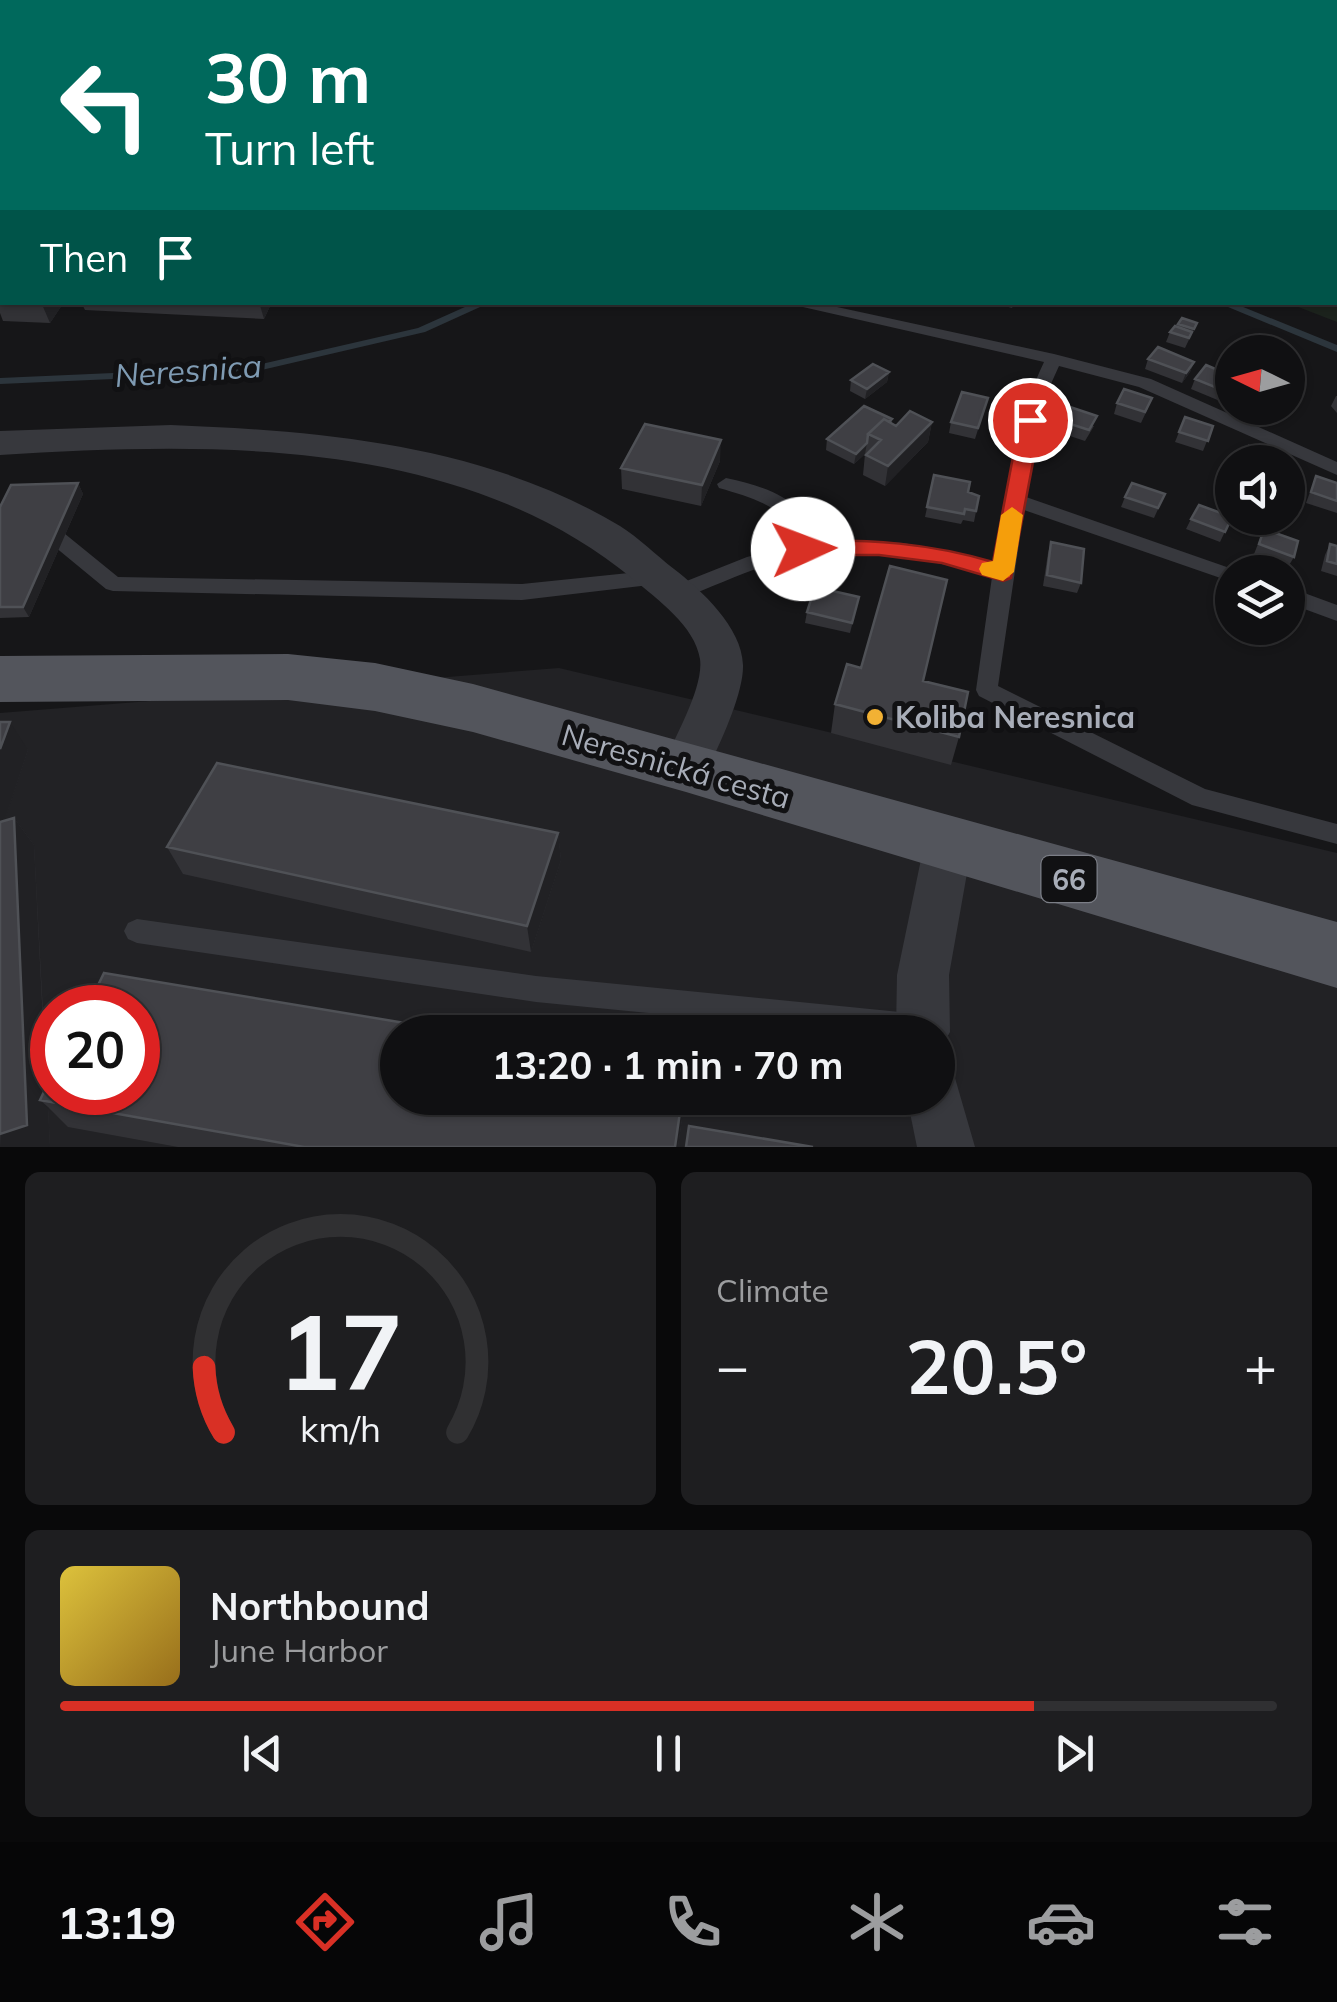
<!DOCTYPE html>
<html lang="en">
<head>
<meta charset="utf-8">
<style>
  :root { --surface:#101012; --page:#1e1e20; --text:#f1f3f6; --muted:#9c9d9f; --line:#303032; --accent:#d93025 }
  body { margin:0; font-family:Mulish,sans-serif; background:var(--page); color:var(--text); height:100vh; display:flex; flex-direction:column; font-size:38px; white-space:nowrap }
  * { box-sizing:border-box; margin:0 }
  p { font-size:32px; color:var(--muted) }
  .icon { flex:none; width:55px; height:55px; fill:none; stroke:currentColor; stroke-width:2; stroke-linecap:round; stroke-linejoin:round }
  .map { position:relative; height:1147px; overflow:hidden }
  .details { display:flex; flex-direction:column; gap:25px; padding:25px; background:#09090a; flex:1 }
  .details>* { flex:none }
  .hud { position:absolute; left:0px; top:0px; width:1338px; height:305px; box-shadow:0 2px 8px #0004,0 0 0 2px var(--line); background:#00695c; color:#fff; overflow:hidden }
  .needle { width:65px; rotate:275deg }
  .fabs { position:absolute; left:1215px; top:335px; display:grid; gap:20px }
  .fabs a { display:grid; place-items:center; width:90px; height:90px; border-radius:50%; background:var(--surface); box-shadow:0 2px 8px #0004,0 0 0 2px var(--line); font-size:50px }
  .speed { position:absolute; left:30px; top:985px; display:flex; gap:20px; font-size:50px; font-weight:700; text-align:center }
  .speed>* { display:grid; place-content:center; width:130px; height:130px; border-radius:50%; background:var(--surface); box-shadow:0 2px 8px #0004,0 0 0 2px var(--line); line-height:1 }
  .speed .limit { border:15px solid #d22; background:#fff; color:#111 }
  .pin { position:absolute; display:grid; place-items:center; width:85px; height:85px; color:#fff; margin:-42px; border:5px solid #fff; border-radius:50%; box-shadow:0 2px 10px #0007 }
  .me { position:absolute; width:110px; margin:-55px; rotate:88deg; stroke-linejoin:round; filter:drop-shadow(0 0 8px #0008) }
  .turn { display:flex; align-items:center; gap:35px; height:210px; padding:0 40px; font-size:45px }
  .turn .icon { width:130px; height:130px; stroke-width:2.5 }
  .turn b { display:block; font-size:70px; line-height:85px }
  .then { display:flex; align-items:center; height:95px; padding:0 40px; background:#0003; gap:20px; font-size:38px }
  .big { font-size:75px; font-weight:700; line-height:1.1 }
  .details .tile { flex:1; display:flex; flex-direction:column; justify-content:center; gap:15px; min-width:0; padding:0 35px; border-radius:15px; background:var(--page) }
  .details .dial { align-items:center; gap:0 }
  .dial svg { height:260px; overflow:visible; fill:none; stroke:var(--line); stroke-width:7; stroke-linecap:round; text-anchor:middle }
  .dial text { fill:var(--text); stroke:none }
  .song { display:flex; align-items:center; gap:30px }
  .cover { width:120px; height:120px; border-radius:15px; background:linear-gradient(135deg,hsl(50 70% 55%),hsl(40 70% 35%)) }
  .played { height:10px; border-radius:5px; background:linear-gradient(90deg,var(--accent) 80%,var(--line) 80%) }
  .keys { display:flex; justify-content:space-around; direction:ltr }
  .heat { display:flex; justify-content:space-between; align-items:center; font-size:55px; direction:ltr }
  .details .tiles { flex:1; display:grid; gap:25px; grid-template-columns:1fr 1fr }
  .tile:last-child { grid-column:span 2 }
  .trip { position:absolute; left:380px; top:1015px; width:575px; height:100px; border-radius:50px; background:var(--surface); box-shadow:0 2px 8px #0004,0 0 0 2px var(--line); font-weight:700; line-height:100px; text-align:center }
  .dock { display:flex; height:160px; justify-content:space-around; align-items:center; background:#060607; color:var(--muted) }
  .dock .icon { width:70px; height:70px }
  .dock .current { color:var(--accent) }
  .dock b { font-size:45px; color:var(--text) }
  .map>svg:first-child { display:block }
  .built { fill:#222225; fill-rule:evenodd }
  .green { fill:#1c231d }
  .lines { fill:none; stroke-linecap:round; stroke-linejoin:round }
  .stream { fill:#2c353c; fill-rule:evenodd }
  .service { fill:#37383d; fill-rule:evenodd }
  .minor { fill:#37383d; fill-rule:evenodd }
  .primary { fill:#53555c; fill-rule:evenodd }
  .wall { fill:#323236 }
  .shaded-wall { fill:#212124 }
  .building { fill:#3f3f44; stroke:#4f5156; stroke-width:2.5 }
  .route { fill:#d93025; stroke:#8d1f18; stroke-width:2.5 }
  .slow { fill:#f59e0b }
  .poi-dot { fill:#f2b134; stroke:#111113; stroke-width:4 }
  .labels { text-anchor:middle; dominant-baseline:central; stroke-width:10; stroke-linejoin:round; paint-order:stroke }
  .shield { fill:#111113; stroke:#7b7e86; stroke-width:2.5 }
  .shield-label { font-size:28px; font-weight:bold; fill:#a8adb8 }
  .poi-label { font-size:30px; font-weight:bold; fill:#a8adb8; stroke:#111113; text-anchor:start }
  .street-label { font-size:30px; fill:#a8adb8; stroke:#111113 }
  .water-label { font-size:32px; font-style:italic; fill:#7f9bb3; stroke:#111113 }
</style>
</head>
<body>
<div class="map">
<svg width="1337" height="1147" viewBox="0 0 1337 1147">
  <rect width="100%" height="100%" fill="#161618"/>
  <!-- built -->
  <path class="built" d="M559 668 1337 853V1147H0V713ZM52 1008H138V1092H52ZM398 1032H938V1098H398Z"/>
  <!-- green -->
  <path class="green" d="M612 0H1015L1020 2H606Z
    M1044 0H1337V322L1288 303 1335 302V2Z"/>
  <g class="lines">
    <!-- stream -->
    <path class="stream" d="M476 302H491L425 332 249 373 0 384V378L249 367 418 328Z
      M1216 302H1231L1337 345V352Z"/>
    <!-- service -->
    <path class="service" d="M781 302H814L1054 354 1151 379 1337 462V475L1139 387 1059 366 1045 397 1026 497 1241 572H1232V582L1024 510 998 686 1205 789 1337 824V844L1192 805 979 696 976 690 992 577C926 558 853 543 785 560 750 569 717 585 683 598H669L666 593 669 588 747 557 808 541C783 508 758 499 719 488L717 484 726 478C771 487 800 501 827 539L904 543 995 563C1008 496 1014 425 1044 362Z
      M0 514 43 516 118 577 522 584 658 570 668 577 658 584 522 600 113 591 106 589 32 528H0Z
      M1288 587 1337 605V621L1288 603Z
      M137 919 536 976 920 1014 930 1018 933 1027 931 1032H843L536 1002 137 943 128 939 124 931 128 923Z"/>
    <!-- minor -->
    <path class="minor" d="M1016 0H1041L1042 2H1017Z
      M1305 0H1332L1333 2H1306Z
      M1335 161H1337V178H1335Z
      M171 425C324 431 485 445 620 526 639 538 656 555 674 569 701 590 742 627 743 665 744 695 716 753 702 780L686 785 670 780 663 766C674 738 704 688 700 659 695 626 657 599 633 579 459 436 213 442 0 455V431Z
      M948 824 965 830 972 845 949 975 950 1032 938 1053V1032H896L897 975 924 845 931 830Z
      M938 1071 955 1078 975 1147H917L907 1098H938Z"/>
    <!-- primary -->
    <path class="primary" d="M288 654 375 663 473 684 1337 922V988L686 792 473 732 375 711 288 700 0 702V656Z"/>
  </g>
  <!-- wall -->
  <path class="wall" d="M0 0H74L75 2H2V89H0Z
    M623 0H648V1L629 2Z
    M2 264V302H272L264 319 85 310 83 306 62 305 50 323 3 321 0 313V267Z
    M990 302H1015L1012 308Z
    M1197 323 1185 348 1166 342 1170 332 1177 327 1178 324Z
    M1148 359 1194 362 1190 372 1182 383 1145 369Z
    M889 372 887 382 865 399 850 391 851 380Z
    M1232 376V406L1191 389 1195 379Z
    M1336 396H1337V413L1331 406Z
    M988 398 975 439 949 433 951 422Z
    M1117 403 1148 408 1141 423 1114 414Z
    M1185 417 1213 426 1203 451 1175 442Z
    M892 419V423L896 426 932 422 928 442 885 486 863 475 865 454 854 464 826 450 827 439Z
    M1061 421 1094 426 1085 441 1058 432Z
    M720 461 701 506 622 489 621 468Z
    M934 475 979 496 974 522 963 520 961 524 925 517Z
    M1316 476 1337 483V513L1306 503Z
    M78 483 83 494 29 617 0 618V507Z
    M1165 494 1154 518 1121 507 1125 497Z
    M1232 517 1220 542 1186 529 1191 519Z
    M1264 529 1294 557 1288 567 1254 554Z
    M1051 542 1081 583 1077 593 1043 586 1048 553Z
    M1330 544 1337 546V576L1321 571 1325 555Z
    M859 597 850 633 805 623 807 612Z
    M923 681 959 737 951 765 831 733 835 704Z
    M0 722 28 750 4 821 14 818 34 845 47 1087 398 1098H685L678 1147H178L68 1127 48 1107 50 1146 0 1147Z
    M558 833 561 860 531 952 183 874 167 847Z"/>
  <!-- shaded-wall -->
  <path class="shaded-wall" d="M41 302H61L62 305 50 323Z
    M259 302H272L264 319Z
    M1194 362 1190 372 1182 383 1186 373Z
    M889 372 887 382 865 399 867 389Z
    M932 422 928 442 885 486 888 466Z
    M721 440 720 461 701 506 702 485Z
    M867 443 865 454 854 464 856 454Z
    M78 483 83 494 29 617 23 607Z
    M10 722 28 750 0 834V749Z
    M14 818 34 845 47 1101 40 1100 48 1107 50 1146 48 1147H0Z
    M558 833 561 860 531 952 527 926Z
    M682 1098H685L678 1147H675Z"/>
  <!-- building -->
  <path class="building" d="M0 0H70L68 2H2V57L0 56Z
    M181 0H286L285 2H179Z
    M1197 0H1203L1209 2H1191Z
    M2 264V285H0V267Z
    M1182 318 1197 323 1194 329 1178 324Z
    M1175 326 1192 332 1189 338 1170 332Z
    M1158 347 1194 362 1186 373 1148 359Z
    M873 364 889 372 867 389 851 380Z
    M1206 365 1232 376V394L1195 379Z
    M1124 389 1152 398 1145 412 1117 403Z
    M962 392 988 398 978 428 951 422Z
    M864 406 892 419 889 422 884 419 868 434 867 443 856 454 827 439Z
    M1070 407 1097 416 1089 430 1061 421Z
    M910 411 932 422 888 466 866 455 881 440 868 434 884 419 896 426Z
    M1185 417 1213 426 1208 441 1179 432Z
    M645 424 721 440 702 485 621 468Z
    M1249 446 1279 454 1277 462H1244Z
    M934 475 970 482 968 492 979 496 976 511 965 509 964 514 927 507Z
    M1316 476 1337 483V501L1311 492Z
    M78 483 23 607H0V507L11 485Z
    M1132 483 1165 494 1158 508 1125 497Z
    M1199 505 1232 517 1225 532 1191 519Z
    M1264 529 1298 541 1294 557 1259 544Z
    M1051 542 1084 549 1081 583 1047 575Z
    M1330 544 1337 546V564L1327 561Z
    M890 566 947 580 923 681 968 692 959 737 835 704 847 664 861 668Z
    M815 587 859 597 852 623 807 612Z
    M0 722H10L0 749Z
    M217 763 558 833 527 926 167 847Z
    M14 818 27 1125 0 1134V822Z
    M104 973 459 1032H398V1098H682L675 1147H304L40 1100 52 1075V1092H138V1008H87Z
    M689 1126 813 1147H686Z"/>
  <!-- route -->
  <path class="route" d="M1030 413 1041 420 1011 578 1003 581 942 563 879 555H795L792 549 795 544 803 541C870 539 929 543 993 562L1020 420Z"/>
  <!-- slow -->
  <path class="slow" d="M1012 507 1023 515 1014 572 1003 581 982 575 979 569 982 563 993 561 1001 515Z"/>
  <!-- markers -->
  <circle class="poi-dot" cx="875" cy="717" r="10"/>
  <g class="labels">
    <!-- shield labels -->
    <rect class="shield" x="1041.5" y="856" width="55" height="46" rx="8"/>
    <g class="shield-label">
      <text x="1069" y="879">66</text>
    </g>
    <!-- poi labels -->
    <g class="poi-label">
      <text x="895" y="717">Koliba Neresnica</text>
    </g>
    <!-- street labels -->
    <g class="street-label">
      <text transform="translate(676 766) rotate(16)">Neresnická cesta</text>
    </g>
    <!-- water labels -->
    <g class="water-label">
      <text transform="translate(188 370) rotate(-4)">Neresnica</text>
    </g>
  </g>
</svg>
<div class="fabs">
<a><svg class="needle" viewBox="-14 -14 28 28"><path d="M0-13l5 13h-10z" fill="#e53935"/><path d="M0 13l5-13h-10z" fill="#9c9d9f"/></svg></a>
<a><svg class="icon" aria-label="sound" viewBox="0 0 24 24"><path d="M4 9h4l5-4v14l-5-4H4zM17 9q2 3 0 6"/></svg></a>
<a><svg class="icon" aria-label="layers" viewBox="0 0 24 24"><path d="M12 4l9 5-9 5-9-5zM3 14l9 5 9-5"/></svg></a>
</div>
<div class="speed"><div class="limit">20</div></div>
<div class="pin" style="left:1030px;top:420px;background:#d93025"><svg class="icon" aria-label="arrive" viewBox="0 0 24 24"><path d="M6 21V4h12l-3 4 3 4H6"/></svg></div>
<svg class="me" style="left:803px;top:549px" viewBox="-20 -20 40 40"><circle r="19" fill="#fff"/><path d="M0-13L10 11 0 6-10 11z" fill="#d93025"/></svg>
<div class="trip">13:20 · 1 min · 70 m</div>
<div class="hud">
<div class="turn"><svg class="icon" aria-label="left" viewBox="0 0 24 24"><path d="M17 20v-9H6M10 6l-5 5 5 5"/></svg><div><b>30 m</b>Turn left</div></div>
<div class="then">Then<svg class="icon" aria-label="arrive" viewBox="0 0 24 24"><path d="M6 21V4h12l-3 4 3 4H6"/></svg></div>
</div>
</div>
<section class="details">
<div class="tiles">
<div class="tile dial"><svg viewBox="0 0 100 80">
<path d="M14 69A42 42 0 1 1 86 69"/>
<path d="M14 69A42 42 0 0 1 8 49" stroke="#d93025"/>
<text x="50" y="56" font-size="32" font-weight="700">17</text>
<text x="50" y="72" font-size="11">km/h</text>
</svg></div>
<div class="tile"><p>Climate</p>
<div class="heat"><a>−</a><b class="big">20.5°</b><a>+</a></div>
</div>
<div class="tile">
<div class="song"><i class="cover"></i><div><b>Northbound</b><p>June Harbor</p></div></div>
<div class="played"></div>
<div class="keys"><svg class="icon" aria-label="previous" viewBox="0 0 24 24"><path d="M18 5L8 12l10 7zM5 5v14"/></svg><svg class="icon" aria-label="pause" viewBox="0 0 24 24"><path d="M8 5v14M16 5v14"/></svg><svg class="icon" aria-label="next" viewBox="0 0 24 24"><path d="M6 5l10 7-10 7zM19 5v14"/></svg></div>
</div>
</div>
</section>
<nav class="dock">
<b>13:19</b>
<svg class="icon current" aria-label="directions" viewBox="0 0 24 24"><path d="M12 3l9 9-9 9-9-9zM9 14v-3h6M13 9l2 2-2 2"/></svg>
<svg class="icon" aria-label="music" viewBox="0 0 24 24"><path d="M9 18V5l10-2v13"/><circle cx="6" cy="18" r="3"/><circle cx="16" cy="16" r="3"/></svg>
<svg class="icon" aria-label="phone" viewBox="0 0 24 24"><path d="M5 4h4l2 5-3 2q2 4 5 5l2-3 5 2v4C11 20 4 13 5 4z"/></svg>
<svg class="icon" aria-label="climate" viewBox="0 0 24 24"><path d="M12 3v18M4 7l16 10M4 17L20 7"/></svg>
<svg class="icon" aria-label="car" viewBox="0 0 24 24"><path d="M5 17H2v-5l4-1 3-4h7l3 4 3 1v5h-3M9 17h6M6 11h13"/><circle cx="7" cy="17" r="2"/><circle cx="17" cy="17" r="2"/></svg>
<svg class="icon" aria-label="filters" viewBox="0 0 24 24"><path d="M4 7h16M4 17h16"/><circle cx="9" cy="7" r="2"/><circle cx="15" cy="17" r="2"/></svg>
</nav>
</body>
</html>
